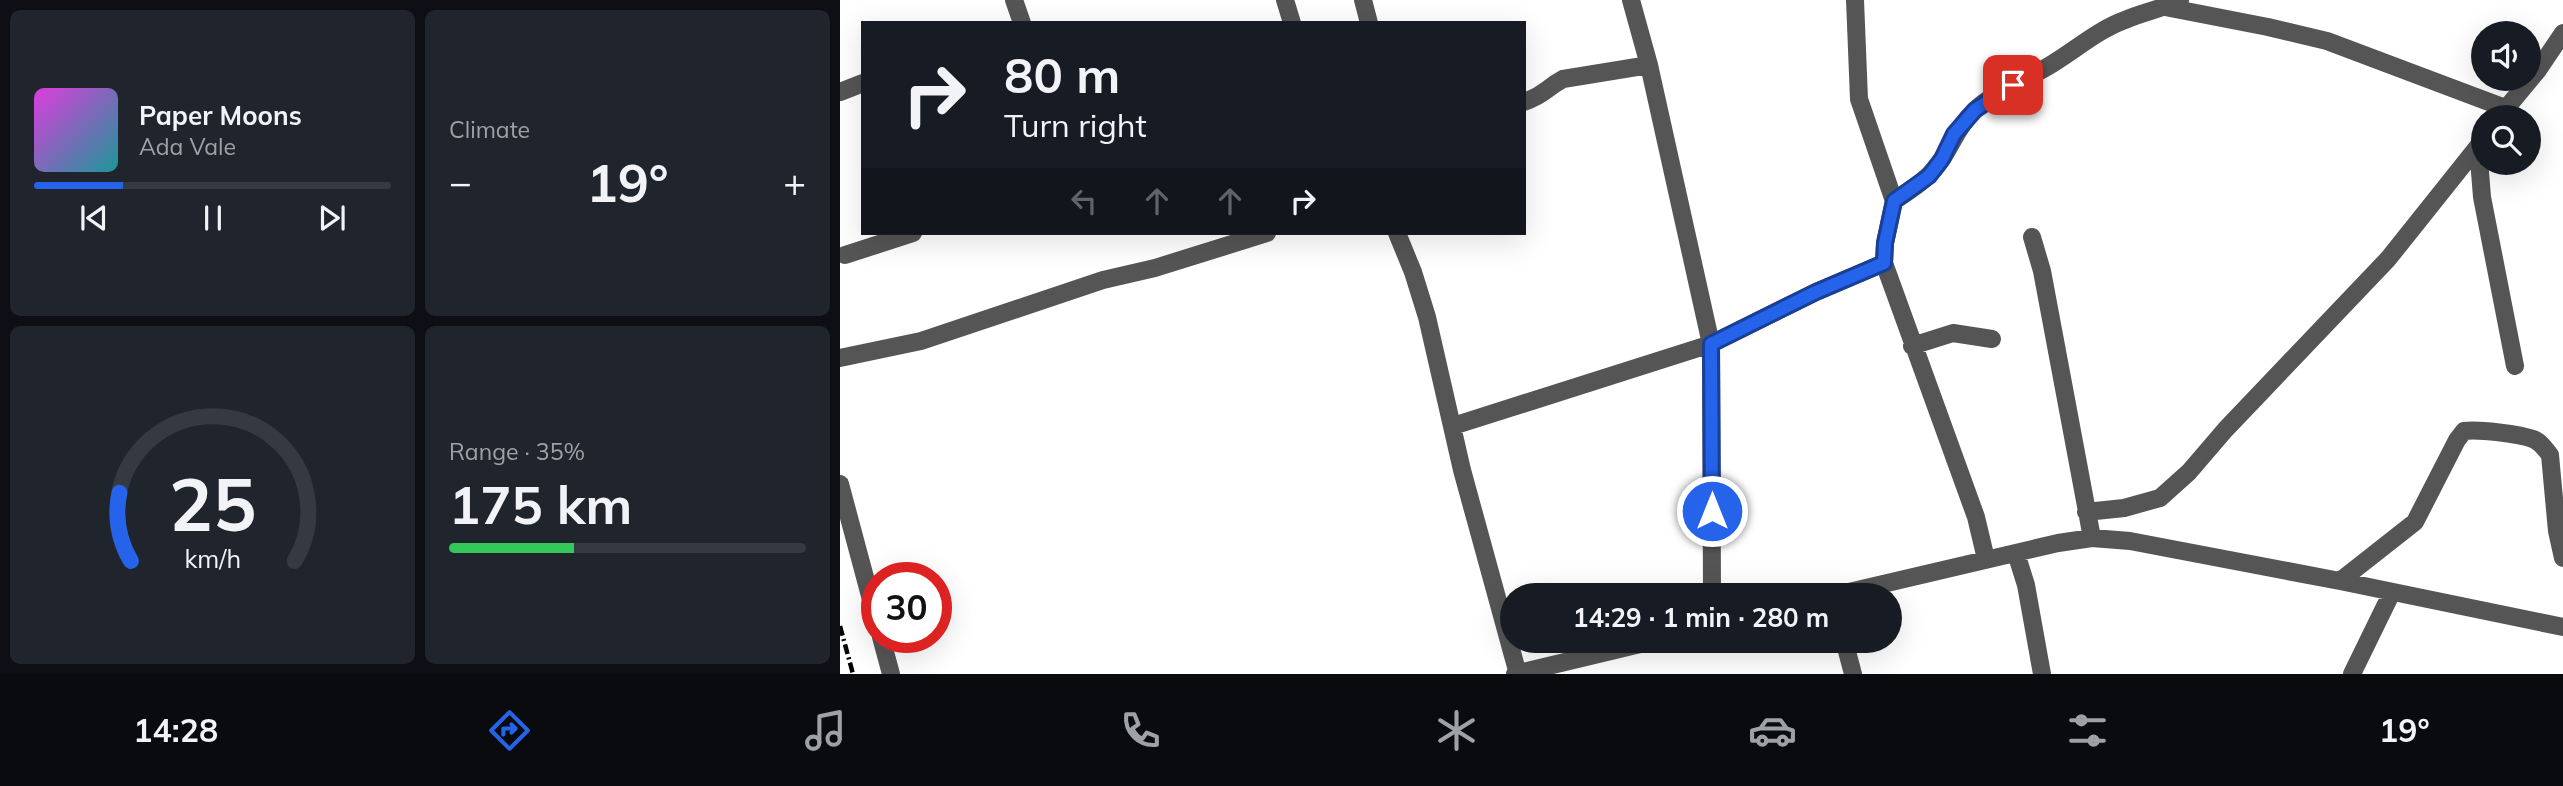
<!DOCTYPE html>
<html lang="en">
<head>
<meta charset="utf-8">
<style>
  :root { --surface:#171b24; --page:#20242c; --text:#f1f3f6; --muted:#9ea1a6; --line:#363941; --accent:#2563eb }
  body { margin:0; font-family:Mulish,sans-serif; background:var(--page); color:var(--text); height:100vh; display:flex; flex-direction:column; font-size:26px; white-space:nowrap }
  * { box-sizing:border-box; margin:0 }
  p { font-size:23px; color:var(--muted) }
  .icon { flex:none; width:38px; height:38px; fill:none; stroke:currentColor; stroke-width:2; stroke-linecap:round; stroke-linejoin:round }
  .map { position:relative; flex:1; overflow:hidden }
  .side { display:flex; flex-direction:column; gap:10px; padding:10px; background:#0d0f14; width:840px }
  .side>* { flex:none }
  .guide { position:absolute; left:21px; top:21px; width:665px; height:214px; border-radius:0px; box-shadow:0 7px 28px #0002; background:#171b24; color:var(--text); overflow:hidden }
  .fabs { position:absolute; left:1631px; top:21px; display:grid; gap:14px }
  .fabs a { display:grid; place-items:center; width:70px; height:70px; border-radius:50%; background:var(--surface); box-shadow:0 7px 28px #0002; font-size:35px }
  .speed { position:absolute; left:21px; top:562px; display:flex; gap:14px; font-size:35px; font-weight:700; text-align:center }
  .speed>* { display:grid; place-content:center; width:91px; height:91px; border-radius:50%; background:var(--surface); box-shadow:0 7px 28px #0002; line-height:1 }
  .speed .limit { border:10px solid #d22; background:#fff; color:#111 }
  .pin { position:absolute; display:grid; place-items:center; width:60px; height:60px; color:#fff; margin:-30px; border-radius:14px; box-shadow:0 4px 10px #0006 }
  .me { position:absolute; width:77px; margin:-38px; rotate:0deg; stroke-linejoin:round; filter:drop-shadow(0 0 5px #0008) }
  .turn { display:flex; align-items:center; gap:24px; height:147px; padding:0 28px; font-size:32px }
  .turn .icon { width:91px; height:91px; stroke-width:2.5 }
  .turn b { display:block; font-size:49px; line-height:60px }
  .lanes { display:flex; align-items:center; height:66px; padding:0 28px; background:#0003; justify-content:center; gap:35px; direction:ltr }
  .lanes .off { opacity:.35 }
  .big { font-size:52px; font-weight:700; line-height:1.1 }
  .side .widget { flex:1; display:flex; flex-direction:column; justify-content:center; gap:10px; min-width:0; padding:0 24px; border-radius:10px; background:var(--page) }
  .side .dial { align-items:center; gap:0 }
  .dial svg { height:182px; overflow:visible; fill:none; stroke:var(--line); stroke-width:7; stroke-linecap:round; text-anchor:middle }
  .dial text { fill:var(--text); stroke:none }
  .song { display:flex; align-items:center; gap:21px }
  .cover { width:84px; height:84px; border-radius:10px; background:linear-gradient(135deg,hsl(300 70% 55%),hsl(180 70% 35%)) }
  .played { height:7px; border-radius:4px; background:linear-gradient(90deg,var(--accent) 25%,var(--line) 25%) }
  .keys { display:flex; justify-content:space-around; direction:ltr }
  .heat { display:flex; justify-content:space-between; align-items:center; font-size:38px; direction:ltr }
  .charge { height:10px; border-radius:5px; background:linear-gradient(90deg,#34c759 35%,var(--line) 0) }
  .side .tiles { flex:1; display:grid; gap:10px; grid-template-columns:repeat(2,1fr) }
  .trip { position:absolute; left:660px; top:583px; width:402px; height:70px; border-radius:35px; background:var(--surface); box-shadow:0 7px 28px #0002; font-weight:700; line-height:70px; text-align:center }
  .dock { display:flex; height:112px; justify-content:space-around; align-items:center; background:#090b0e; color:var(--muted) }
  .dock .icon { width:49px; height:49px }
  .dock .current { color:var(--accent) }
  .dock b { font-size:32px; color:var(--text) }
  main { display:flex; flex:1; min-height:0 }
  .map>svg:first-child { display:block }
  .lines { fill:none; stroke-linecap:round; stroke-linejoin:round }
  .minor { stroke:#555; stroke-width:18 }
  .rail { stroke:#000; stroke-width:4.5; stroke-dasharray:10 3.5 2 3.5; stroke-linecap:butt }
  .route-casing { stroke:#184099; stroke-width:18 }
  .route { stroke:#2563eb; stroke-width:12 }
</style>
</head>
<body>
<main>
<section class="side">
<div class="tiles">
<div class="widget">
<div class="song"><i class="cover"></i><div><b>Paper Moons</b><p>Ada Vale</p></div></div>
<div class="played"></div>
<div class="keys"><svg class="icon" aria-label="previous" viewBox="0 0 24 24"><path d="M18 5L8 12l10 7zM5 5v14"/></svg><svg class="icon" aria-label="pause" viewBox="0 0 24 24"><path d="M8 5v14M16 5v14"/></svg><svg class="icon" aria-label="next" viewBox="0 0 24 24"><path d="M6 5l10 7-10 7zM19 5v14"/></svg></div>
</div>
<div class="widget"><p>Climate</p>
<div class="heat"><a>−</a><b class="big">19°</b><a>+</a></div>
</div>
<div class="widget dial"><svg viewBox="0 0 100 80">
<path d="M14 69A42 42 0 1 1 86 69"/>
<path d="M14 69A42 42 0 0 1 9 39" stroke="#2563eb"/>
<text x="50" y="56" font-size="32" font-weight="700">25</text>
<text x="50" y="72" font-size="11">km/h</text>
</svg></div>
<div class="widget"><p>Range · 35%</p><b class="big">175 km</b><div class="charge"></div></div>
</div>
</section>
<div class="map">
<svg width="1723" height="674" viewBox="0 0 1723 674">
  <rect width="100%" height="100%" fill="#fff"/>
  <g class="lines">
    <!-- minor -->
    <path class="minor" d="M174 0 182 23
      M445 0 452 23
      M523 0 529 23
      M791 0 809 65 871 344 872 595
      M1325 7 1428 27 1487 41 1665 108
      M0 92 23 83
      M684 102C705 95 706 88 723 79L809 65
      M1659 117 1698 70 1723 33
      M1638 147 1642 197 1675 366
      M1054 201C1072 189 1090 178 1102 159 1113 142 1119 125 1134 111 1155 91 1183 81 1207 67 1233 52 1257 30 1285 20 1303 12 1322 9 1340 0
      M557 233 573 272 587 317 622 470 678 674
      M1192 237 1202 271 1252 538
      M5 255 73 233
      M1044 263 1136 517 1146 559
      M1072 346 1113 333 1152 339
      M0 358 81 341 263 280 315 268 427 233
      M613 426 871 344 976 292 1044 263 1045 243 1054 201 1019 99 1015 0
      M0 484 37 622
      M1246 512 1284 508 1320 498 1349 472 1385 430 1548 259 1643 140
      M1176 553 1186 585 1202 674
      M1500 581 1575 522 1617 440 1624 431C1638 429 1680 434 1693 439 1701 442 1705 449 1710 455L1717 531 1723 558
      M996 595 1218 543 1252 538 1290 541 1500 581 1723 627
      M41 637 51 674
      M1004 640 1013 674
      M675 674 817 640
      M1512 674 1552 592"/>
    <!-- rail -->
    <path class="rail" d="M0 626 13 674"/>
  </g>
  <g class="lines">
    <defs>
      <path id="route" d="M872 511 871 344 976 292 1044 263 1045 243 1054 201 1089 176 1102 159 1114 134 1135 110 1173 85"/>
    </defs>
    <!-- route casing -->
    <use href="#route" class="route-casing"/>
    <!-- route -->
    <use href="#route" class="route"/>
  </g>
</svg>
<div class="fabs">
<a><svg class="icon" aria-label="sound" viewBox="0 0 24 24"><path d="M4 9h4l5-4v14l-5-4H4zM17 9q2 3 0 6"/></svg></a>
<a><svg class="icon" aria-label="search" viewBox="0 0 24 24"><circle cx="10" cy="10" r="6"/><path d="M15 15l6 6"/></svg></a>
</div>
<div class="speed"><div class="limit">30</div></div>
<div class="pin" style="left:1173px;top:85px;background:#d93025"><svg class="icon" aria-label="arrive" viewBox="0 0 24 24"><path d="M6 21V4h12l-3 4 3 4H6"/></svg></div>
<svg class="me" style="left:872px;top:511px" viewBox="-20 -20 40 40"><circle r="17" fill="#2563eb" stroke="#fff" stroke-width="3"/><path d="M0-11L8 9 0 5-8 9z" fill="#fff"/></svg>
<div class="trip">14:29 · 1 min · 280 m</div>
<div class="guide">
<div class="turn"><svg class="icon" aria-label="right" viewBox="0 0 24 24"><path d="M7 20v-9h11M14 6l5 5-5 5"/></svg><div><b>80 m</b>Turn right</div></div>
<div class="lanes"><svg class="icon off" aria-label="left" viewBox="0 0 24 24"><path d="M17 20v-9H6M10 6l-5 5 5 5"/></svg><svg class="icon off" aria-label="ahead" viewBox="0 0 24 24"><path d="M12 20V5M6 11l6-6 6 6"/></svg><svg class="icon off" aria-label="ahead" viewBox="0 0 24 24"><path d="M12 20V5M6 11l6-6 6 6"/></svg><svg class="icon" aria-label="right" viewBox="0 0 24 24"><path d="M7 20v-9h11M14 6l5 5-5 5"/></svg></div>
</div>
</div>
</main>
<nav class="dock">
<b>14:28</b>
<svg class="icon current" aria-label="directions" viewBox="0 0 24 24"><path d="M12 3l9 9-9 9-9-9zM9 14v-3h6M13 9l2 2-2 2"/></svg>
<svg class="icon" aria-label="music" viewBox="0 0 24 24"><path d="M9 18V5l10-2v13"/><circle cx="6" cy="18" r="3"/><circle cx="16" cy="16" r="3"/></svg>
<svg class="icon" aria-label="phone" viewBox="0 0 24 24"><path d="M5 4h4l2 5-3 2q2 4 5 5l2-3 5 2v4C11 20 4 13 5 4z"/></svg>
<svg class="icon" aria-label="climate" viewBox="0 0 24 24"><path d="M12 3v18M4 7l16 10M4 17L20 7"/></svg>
<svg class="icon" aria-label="car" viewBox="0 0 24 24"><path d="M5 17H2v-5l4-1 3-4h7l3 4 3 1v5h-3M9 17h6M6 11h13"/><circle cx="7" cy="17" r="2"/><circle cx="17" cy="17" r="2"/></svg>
<svg class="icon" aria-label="filters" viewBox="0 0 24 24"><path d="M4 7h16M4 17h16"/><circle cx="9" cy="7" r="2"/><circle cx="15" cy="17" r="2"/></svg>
<b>19°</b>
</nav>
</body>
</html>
